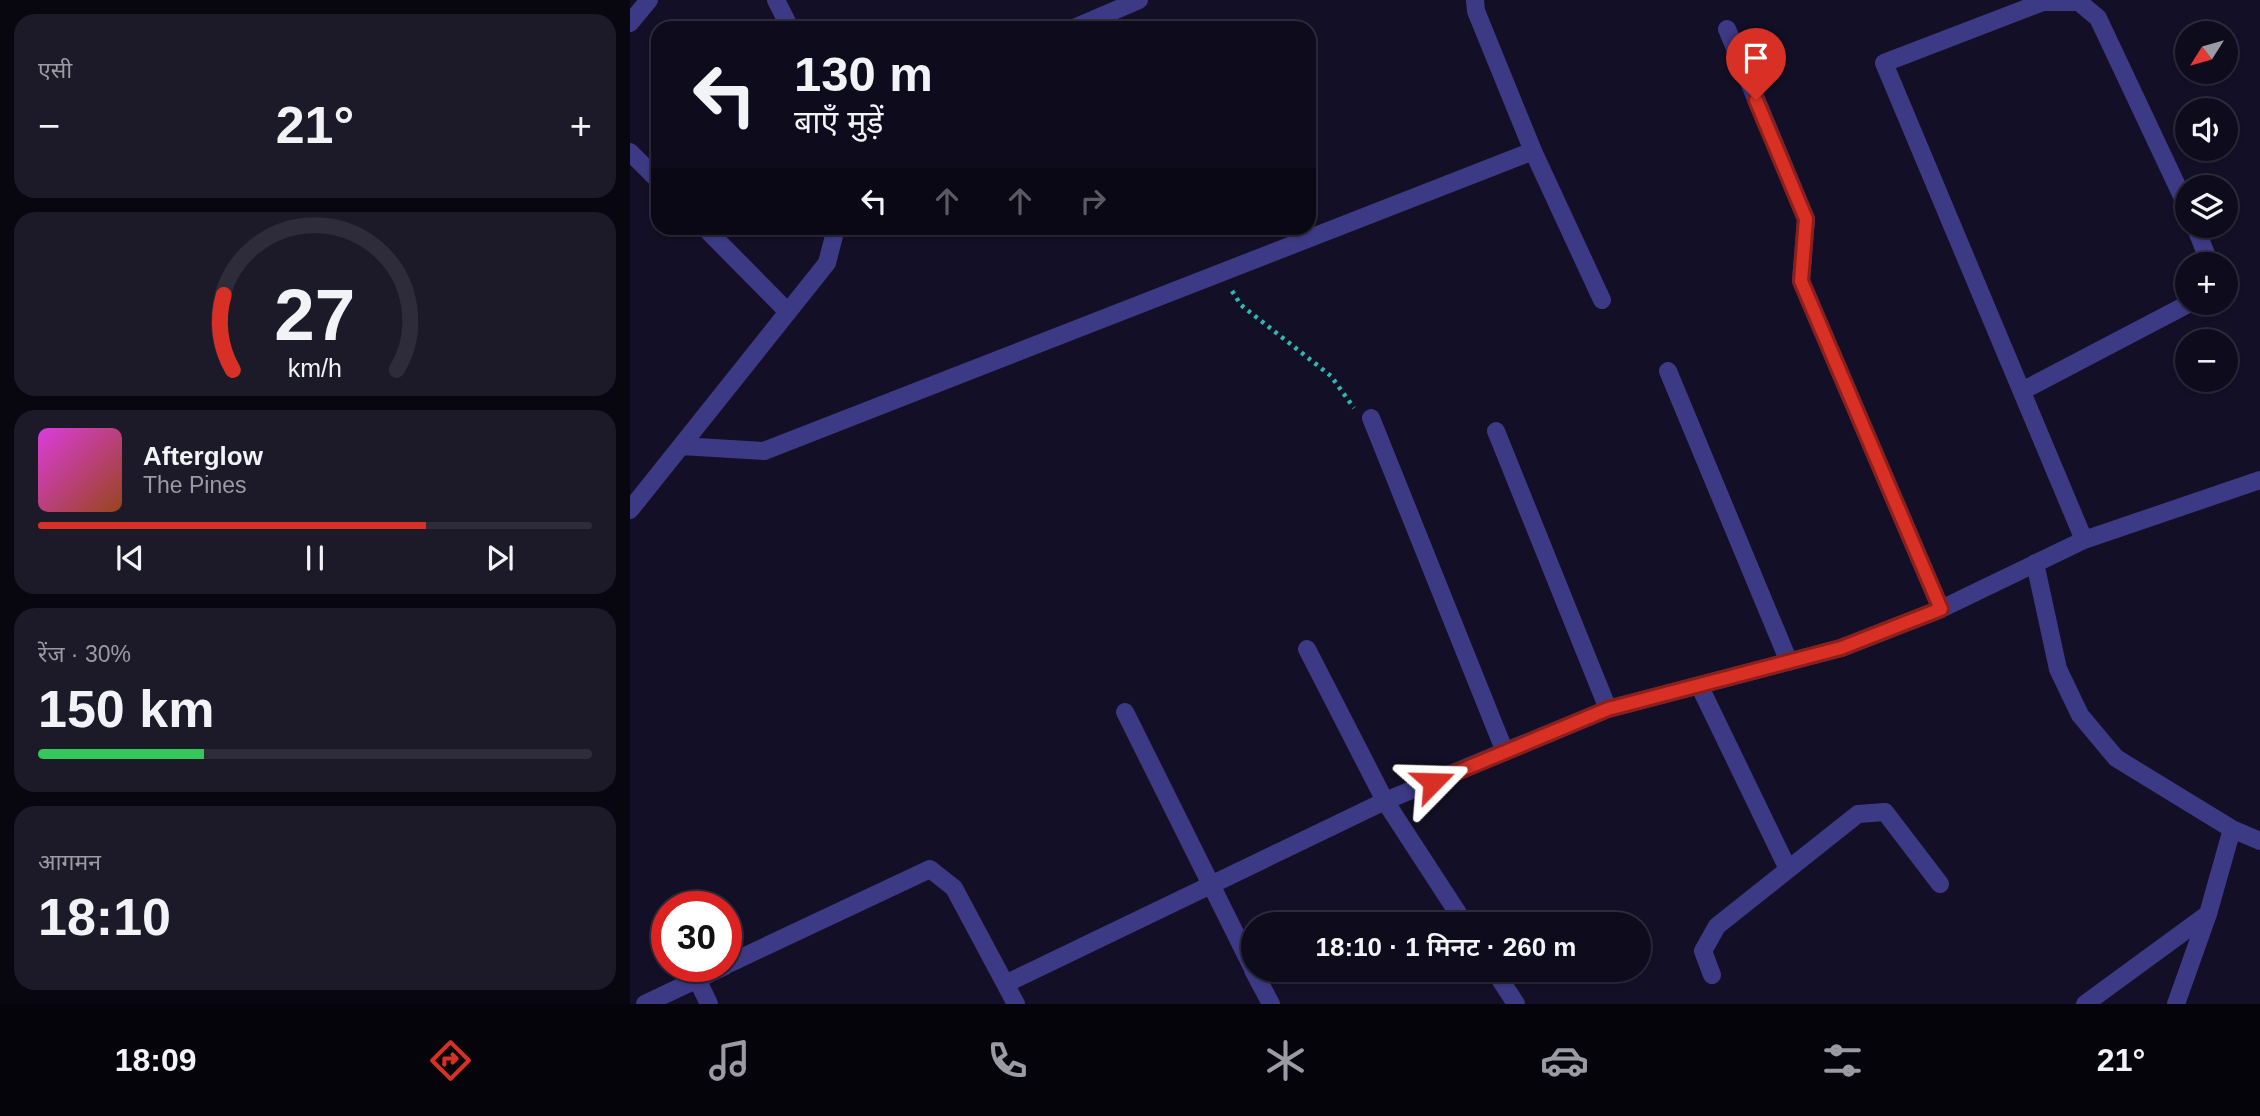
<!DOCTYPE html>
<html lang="hi">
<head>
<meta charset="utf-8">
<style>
  :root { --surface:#0e0b1c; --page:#1c1929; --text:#f1f3f6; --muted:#9b9ba3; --line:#2e2b3b; --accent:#d93025 }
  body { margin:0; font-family:Helvetica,"Noto Sans Devanagari",sans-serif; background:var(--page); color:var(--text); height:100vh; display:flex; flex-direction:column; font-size:26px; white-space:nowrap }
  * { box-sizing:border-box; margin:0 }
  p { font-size:23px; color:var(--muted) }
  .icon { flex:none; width:38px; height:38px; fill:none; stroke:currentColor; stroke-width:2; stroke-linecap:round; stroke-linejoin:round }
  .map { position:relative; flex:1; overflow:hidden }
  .panel { display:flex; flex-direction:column; gap:14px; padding:14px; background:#08060f; width:630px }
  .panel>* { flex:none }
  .hud { position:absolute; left:21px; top:21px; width:665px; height:214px; border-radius:21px; box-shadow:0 2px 5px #0004,0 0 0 2px var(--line); background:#0e0b1c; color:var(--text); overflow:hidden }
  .needle { width:46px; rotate:233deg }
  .tools { position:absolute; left:1545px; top:21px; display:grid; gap:14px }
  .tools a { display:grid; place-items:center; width:63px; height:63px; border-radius:50%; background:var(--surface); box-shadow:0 2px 5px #0004,0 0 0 2px var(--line); font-size:35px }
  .speed { position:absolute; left:21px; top:891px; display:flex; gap:14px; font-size:35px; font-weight:700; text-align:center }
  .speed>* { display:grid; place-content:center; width:91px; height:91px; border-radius:50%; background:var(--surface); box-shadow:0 2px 5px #0004,0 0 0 2px var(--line); line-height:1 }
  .speed .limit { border:10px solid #d22; background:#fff; color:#111 }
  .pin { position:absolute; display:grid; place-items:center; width:60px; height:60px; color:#fff; margin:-72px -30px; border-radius:50% 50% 50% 0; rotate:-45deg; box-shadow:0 0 7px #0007 }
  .pin .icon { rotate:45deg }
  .me { position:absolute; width:77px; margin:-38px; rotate:68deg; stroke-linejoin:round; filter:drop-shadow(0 0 5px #0008) }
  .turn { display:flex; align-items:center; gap:24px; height:147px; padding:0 28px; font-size:32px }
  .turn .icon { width:91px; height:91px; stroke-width:2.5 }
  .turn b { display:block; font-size:49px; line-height:60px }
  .lanes { display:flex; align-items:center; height:66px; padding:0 28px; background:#0003; justify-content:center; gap:35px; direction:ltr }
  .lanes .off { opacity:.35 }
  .big { font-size:52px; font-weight:600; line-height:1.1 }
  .panel .tile { flex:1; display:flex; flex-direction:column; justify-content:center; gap:10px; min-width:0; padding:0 24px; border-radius:21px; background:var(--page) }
  .panel .dial { align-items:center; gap:0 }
  .dial svg { height:182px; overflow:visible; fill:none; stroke:var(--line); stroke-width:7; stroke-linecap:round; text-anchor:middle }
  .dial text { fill:var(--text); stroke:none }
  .song { display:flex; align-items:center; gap:21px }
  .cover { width:84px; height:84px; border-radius:10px; background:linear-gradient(135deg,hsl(300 70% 55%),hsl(20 70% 35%)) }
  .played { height:7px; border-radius:4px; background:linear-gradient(90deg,var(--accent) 70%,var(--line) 70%) }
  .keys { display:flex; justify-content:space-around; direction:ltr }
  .heat { display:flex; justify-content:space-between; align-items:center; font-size:38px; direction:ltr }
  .charge { height:10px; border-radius:5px; background:linear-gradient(90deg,#34c759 30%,var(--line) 0) }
  .trip { position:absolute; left:611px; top:912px; width:410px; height:70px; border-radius:35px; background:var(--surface); box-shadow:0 2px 5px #0004,0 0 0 2px var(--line); font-weight:600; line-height:70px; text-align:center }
  .tabs { display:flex; height:112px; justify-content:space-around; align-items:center; background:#06040b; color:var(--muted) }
  .tabs .icon { width:49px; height:49px }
  .tabs .on { color:var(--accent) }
  .tabs b { font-size:32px; color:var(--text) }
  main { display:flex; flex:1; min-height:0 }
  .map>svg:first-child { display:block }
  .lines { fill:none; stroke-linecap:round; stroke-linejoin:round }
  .path { stroke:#2fb8b0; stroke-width:4.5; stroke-dasharray:3.5 5; stroke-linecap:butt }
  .street { stroke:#3d3a85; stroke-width:18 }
  .route-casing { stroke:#8d1f18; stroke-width:18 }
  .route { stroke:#d93025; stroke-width:12 }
</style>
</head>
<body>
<main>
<section class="panel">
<div class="tile"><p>एसी</p>
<div class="heat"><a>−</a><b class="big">21°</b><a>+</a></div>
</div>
<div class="tile dial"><svg viewBox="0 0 100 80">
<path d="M14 69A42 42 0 1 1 86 69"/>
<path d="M14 69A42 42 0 0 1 10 36" stroke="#d93025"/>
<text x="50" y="56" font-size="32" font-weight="700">27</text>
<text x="50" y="72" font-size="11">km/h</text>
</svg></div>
<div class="tile">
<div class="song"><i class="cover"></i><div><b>Afterglow</b><p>The Pines</p></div></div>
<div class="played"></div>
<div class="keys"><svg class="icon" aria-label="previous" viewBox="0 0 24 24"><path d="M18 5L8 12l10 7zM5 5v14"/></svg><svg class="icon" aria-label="pause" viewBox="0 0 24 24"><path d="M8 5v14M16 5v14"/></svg><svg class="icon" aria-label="next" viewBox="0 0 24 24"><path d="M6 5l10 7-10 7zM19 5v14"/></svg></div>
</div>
<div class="tile"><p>रेंज · 30%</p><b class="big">150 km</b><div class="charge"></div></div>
<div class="tile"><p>आगमन</p><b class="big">18:10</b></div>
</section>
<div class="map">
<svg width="1630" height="1004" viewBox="0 0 1630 1004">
  <rect width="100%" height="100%" fill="#130f26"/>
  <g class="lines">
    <!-- path -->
    <path class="path" d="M602 291 611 305 701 376 724 408"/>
    <!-- street -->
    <path class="street" d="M146 0 160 28
      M845 0 846 11 903 151
      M0 23 19 0
      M444 28 509 0
      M1097 29 1176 219 1171 281 1311 609
      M0 152 28 180
      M1565 226 1580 264
      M75 228 158 312
      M1038 371 1159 662
      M1392 391 1560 303
      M741 418 875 752
      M866 431 978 709
      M51 446 134 451 903 151 972 300
      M0 510 197 263 206 228
      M1454 540 1254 63 1413 2H1449L1468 18 1558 209
      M1405 563 1428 669 1450 715 1486 758 1602 829 1630 841
      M1069 685 1158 869
      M495 712 623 969
      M835 924 755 801 978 709 1211 648 1311 609 1454 540 1630 480
      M96 965 300 869 324 888 386 1004
      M623 970 641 1004
      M864 970 886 1004
      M1082 975 1073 951 1087 926 1228 814 1255 812 1310 884
      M67 979 79 1004
      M377 983 755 801 677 649
      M15 1004 95 966
      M1455 1004 1578 914
      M1546 1004 1578 914 1602 829"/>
  </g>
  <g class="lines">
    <defs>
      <path id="route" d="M803 782 978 709 1211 648 1311 609 1171 281 1176 219 1126 100"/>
    </defs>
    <!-- route casing -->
    <use href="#route" class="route-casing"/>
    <!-- route -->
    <use href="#route" class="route"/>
  </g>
</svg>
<div class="tools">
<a><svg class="needle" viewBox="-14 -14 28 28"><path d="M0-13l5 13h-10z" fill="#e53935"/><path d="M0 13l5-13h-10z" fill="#9b9ba3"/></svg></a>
<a><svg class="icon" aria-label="sound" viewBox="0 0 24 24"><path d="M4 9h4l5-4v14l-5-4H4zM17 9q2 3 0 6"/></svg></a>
<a><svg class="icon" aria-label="layers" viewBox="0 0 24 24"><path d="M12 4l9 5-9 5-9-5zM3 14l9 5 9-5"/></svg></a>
<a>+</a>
<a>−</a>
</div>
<div class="speed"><div class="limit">30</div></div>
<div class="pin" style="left:1126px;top:100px;background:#d93025"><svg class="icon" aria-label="arrive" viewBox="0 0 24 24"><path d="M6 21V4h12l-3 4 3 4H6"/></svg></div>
<svg class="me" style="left:803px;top:782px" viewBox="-20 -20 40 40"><path d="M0-17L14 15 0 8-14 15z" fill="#d93025" stroke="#fff" stroke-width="4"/></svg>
<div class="trip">18:10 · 1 मिनट · 260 m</div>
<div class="hud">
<div class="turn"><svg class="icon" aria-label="left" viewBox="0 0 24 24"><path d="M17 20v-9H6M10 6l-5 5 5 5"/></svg><div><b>130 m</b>बाएँ मुड़ें</div></div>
<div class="lanes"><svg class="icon" aria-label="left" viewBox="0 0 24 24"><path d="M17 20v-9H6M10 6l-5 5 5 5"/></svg><svg class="icon off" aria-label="ahead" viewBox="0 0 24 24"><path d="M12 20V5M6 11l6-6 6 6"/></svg><svg class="icon off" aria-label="ahead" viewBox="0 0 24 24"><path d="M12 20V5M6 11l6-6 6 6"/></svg><svg class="icon off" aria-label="right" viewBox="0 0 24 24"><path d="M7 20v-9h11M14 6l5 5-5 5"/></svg></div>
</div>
</div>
</main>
<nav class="tabs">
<b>18:09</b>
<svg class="icon on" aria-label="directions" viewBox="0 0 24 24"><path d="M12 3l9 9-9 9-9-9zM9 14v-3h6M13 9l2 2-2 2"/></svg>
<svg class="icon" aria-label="music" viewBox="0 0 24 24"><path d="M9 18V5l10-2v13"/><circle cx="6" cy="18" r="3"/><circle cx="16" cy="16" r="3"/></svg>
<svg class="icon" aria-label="phone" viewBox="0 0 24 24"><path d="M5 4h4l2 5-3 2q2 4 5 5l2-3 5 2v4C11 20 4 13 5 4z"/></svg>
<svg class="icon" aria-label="climate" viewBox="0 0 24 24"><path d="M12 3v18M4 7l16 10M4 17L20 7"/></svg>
<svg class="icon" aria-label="car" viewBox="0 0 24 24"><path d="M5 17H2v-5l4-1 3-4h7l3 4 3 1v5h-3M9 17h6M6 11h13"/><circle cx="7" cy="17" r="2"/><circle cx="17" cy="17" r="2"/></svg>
<svg class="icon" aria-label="filters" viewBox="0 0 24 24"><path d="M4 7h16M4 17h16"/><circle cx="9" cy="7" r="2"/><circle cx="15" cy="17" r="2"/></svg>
<b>21°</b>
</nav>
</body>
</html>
